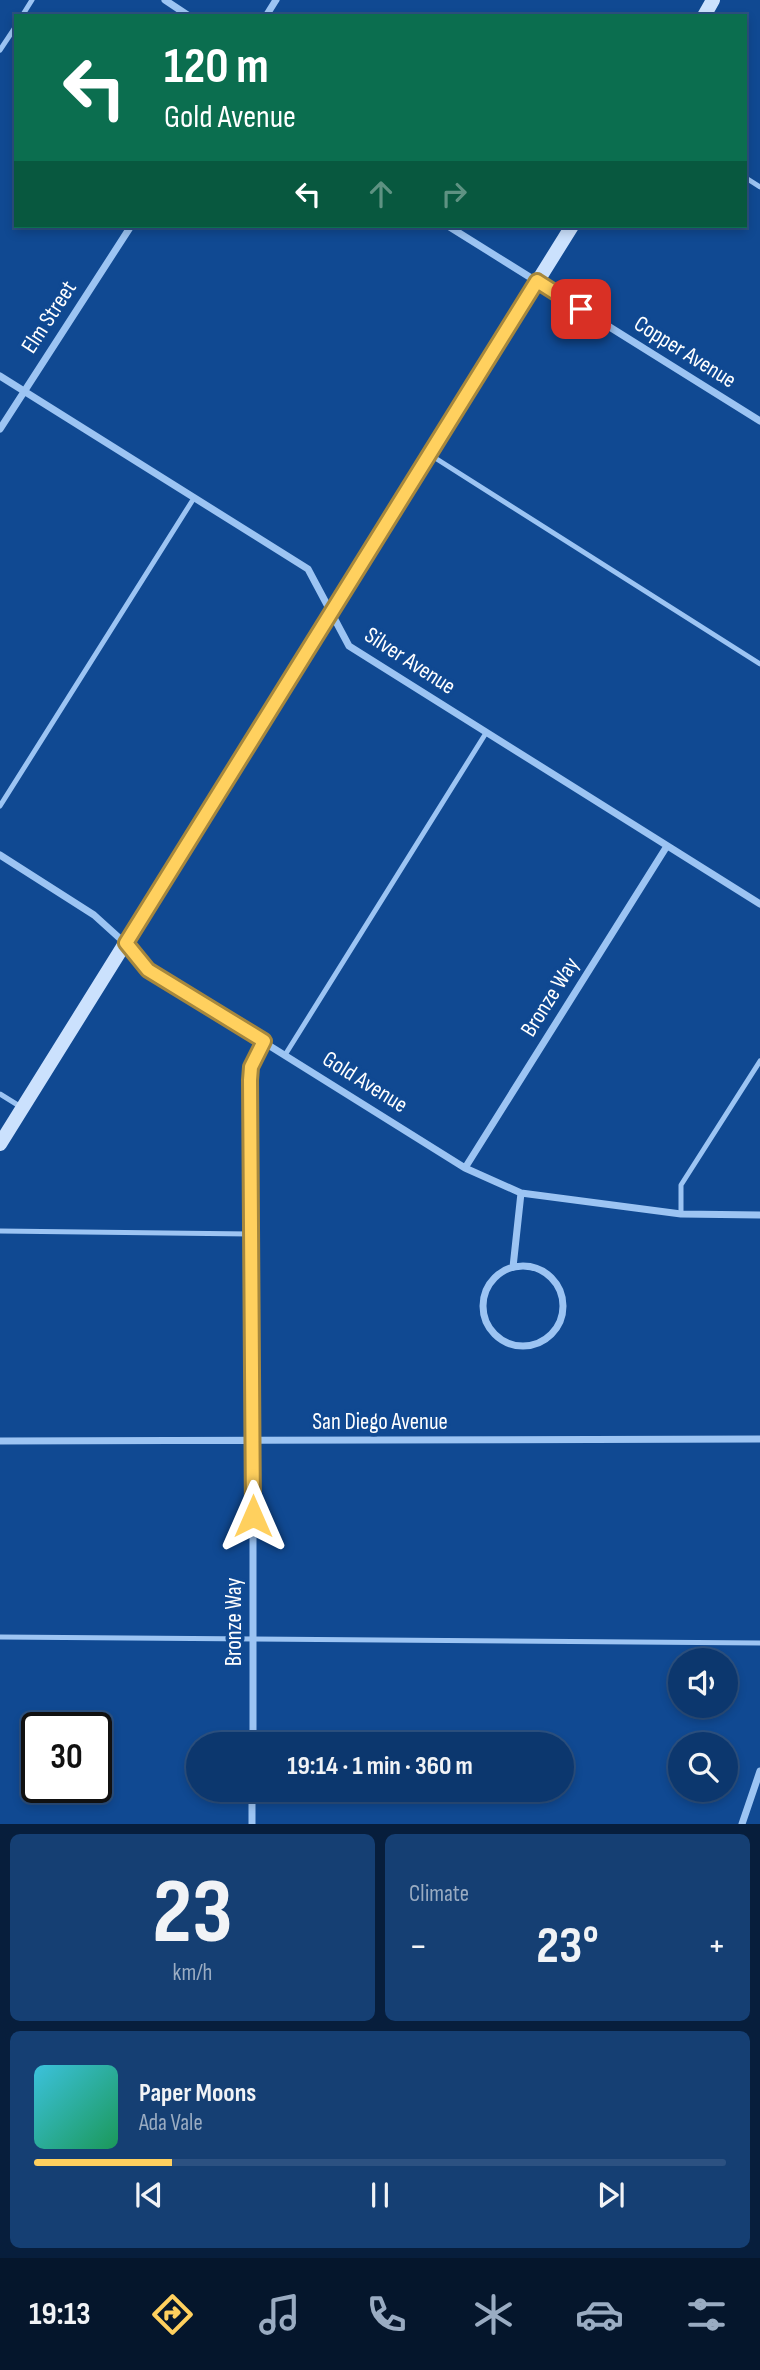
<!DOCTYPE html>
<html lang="en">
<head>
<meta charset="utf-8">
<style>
  :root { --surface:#0c376e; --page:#153f73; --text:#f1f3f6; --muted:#9aacc2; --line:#2c5181; --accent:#ffd05e }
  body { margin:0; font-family:"Sofia Sans Condensed",sans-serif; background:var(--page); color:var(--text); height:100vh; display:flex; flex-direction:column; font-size:26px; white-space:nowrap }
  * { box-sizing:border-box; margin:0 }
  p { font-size:23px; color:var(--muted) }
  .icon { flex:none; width:38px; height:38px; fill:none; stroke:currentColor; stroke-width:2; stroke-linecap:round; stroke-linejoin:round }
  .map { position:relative; height:1824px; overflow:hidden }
  .side { display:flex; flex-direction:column; gap:10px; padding:10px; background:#071e3c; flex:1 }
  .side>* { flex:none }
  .top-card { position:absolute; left:14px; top:14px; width:733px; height:214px; border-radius:0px; box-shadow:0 4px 10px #0003,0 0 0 2px var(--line); background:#0b6e4f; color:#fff; overflow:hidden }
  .fabs { position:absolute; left:668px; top:1648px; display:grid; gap:14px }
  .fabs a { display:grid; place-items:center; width:70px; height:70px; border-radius:50%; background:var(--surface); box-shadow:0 4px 10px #0003,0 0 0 2px var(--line); font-size:35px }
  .speed { position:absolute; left:21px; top:1712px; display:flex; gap:14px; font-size:35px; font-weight:700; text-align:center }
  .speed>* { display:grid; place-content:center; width:91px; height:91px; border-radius:50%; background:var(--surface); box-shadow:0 4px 10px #0003,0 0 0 2px var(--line); line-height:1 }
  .speed .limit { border:4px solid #111; border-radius:10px; background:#fff; color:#111 }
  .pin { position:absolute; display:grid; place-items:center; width:60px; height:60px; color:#fff; margin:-30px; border-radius:14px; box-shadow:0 4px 10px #0006 }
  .me { position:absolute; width:77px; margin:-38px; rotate:0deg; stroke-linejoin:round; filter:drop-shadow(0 0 5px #0008) }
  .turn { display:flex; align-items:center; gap:24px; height:147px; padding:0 35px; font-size:32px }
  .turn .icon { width:91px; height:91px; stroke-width:2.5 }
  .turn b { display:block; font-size:49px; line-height:60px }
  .lanes { display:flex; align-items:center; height:66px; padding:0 35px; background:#0003; justify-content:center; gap:35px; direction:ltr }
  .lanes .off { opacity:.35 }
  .big { font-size:52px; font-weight:700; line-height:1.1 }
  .side .tile { flex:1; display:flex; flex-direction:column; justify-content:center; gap:10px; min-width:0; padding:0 24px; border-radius:10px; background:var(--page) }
  .side .dial { align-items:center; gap:0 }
  .dial b { font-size:91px; line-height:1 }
  .song { display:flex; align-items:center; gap:21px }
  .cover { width:84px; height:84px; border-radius:10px; background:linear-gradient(135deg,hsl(190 70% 55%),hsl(150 70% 35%)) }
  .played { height:7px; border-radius:4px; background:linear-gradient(90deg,var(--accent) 20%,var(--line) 20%) }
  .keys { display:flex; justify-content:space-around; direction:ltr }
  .heat { display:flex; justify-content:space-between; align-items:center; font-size:38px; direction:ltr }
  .side .tiles { flex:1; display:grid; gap:10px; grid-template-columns:1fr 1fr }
  .tile:last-child { grid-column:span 2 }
  .trip { position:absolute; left:186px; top:1732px; width:388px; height:70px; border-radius:35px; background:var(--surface); box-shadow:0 4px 10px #0003,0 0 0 2px var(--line); font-weight:700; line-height:70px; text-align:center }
  .menu { display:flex; height:112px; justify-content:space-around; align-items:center; background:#05162c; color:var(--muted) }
  .menu .icon { width:49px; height:49px }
  .menu .selected { color:var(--accent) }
  .menu b { font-size:32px; color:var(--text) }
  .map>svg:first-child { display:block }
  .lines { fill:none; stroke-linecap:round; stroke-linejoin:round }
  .service { stroke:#9cc4f3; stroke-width:5 }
  .minor { stroke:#9cc4f3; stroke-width:7 }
  .secondary { stroke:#cbe1fd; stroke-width:14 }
  .route-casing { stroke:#a6873d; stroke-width:18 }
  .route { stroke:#ffd05e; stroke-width:12 }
  .labels { text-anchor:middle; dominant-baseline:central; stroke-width:7; stroke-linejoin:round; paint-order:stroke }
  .street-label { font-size:23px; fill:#fff; stroke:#104992 }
</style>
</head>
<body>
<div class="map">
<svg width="760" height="1824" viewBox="0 0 760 1824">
  <rect width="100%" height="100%" fill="#104992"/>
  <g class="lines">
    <!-- service -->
    <path class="service" d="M22 16 32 0
      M0 50 16 26
      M746 178 760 187
      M432 456 760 664
      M0 806 194 498
      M285 1055 486 733
      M0 1094 21 1107
      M681 1214V1185L760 1061
      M0 1231 250 1234
      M0 1637 760 1643"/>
    <!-- minor -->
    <path class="minor" d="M165 0 189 16
      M266 16 276 0
      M448 226 760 421
      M0 376 308 569 349 646 760 904
      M0 429 131 226
      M0 855 94 915 126 944 148 970 465 1168 521 1193 681 1214 760 1215
      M465 1168 667 846
      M483 1306a40 40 0 1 1 80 0a40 40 0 1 1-80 0Z
      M513 1267 521 1193
      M0 1441 760 1439
      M253 1745V1442L250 1080 251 1067 264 1041
      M252 1824V1790
      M742 1824 760 1771"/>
    <!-- secondary -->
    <path class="secondary" d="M704 16 713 0
      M0 1144 572 226"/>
  </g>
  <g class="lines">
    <defs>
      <path id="route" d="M253 1516 250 1080 251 1067 264 1041 148 970 126 943 537 281 581 309"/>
    </defs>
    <!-- route casing -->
    <use href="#route" class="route-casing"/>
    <!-- route -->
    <use href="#route" class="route"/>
  </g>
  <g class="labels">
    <!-- street labels -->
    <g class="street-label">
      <text transform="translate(49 317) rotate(-57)">Elm Street</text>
      <text transform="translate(685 352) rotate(32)">Copper Avenue</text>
      <text transform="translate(410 661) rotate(33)">Silver Avenue</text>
      <text transform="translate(550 997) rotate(-58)">Bronze Way</text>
      <text transform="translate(365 1082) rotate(32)">Gold Avenue</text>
      <text x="380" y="1422">San Diego Avenue</text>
      <text transform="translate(234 1622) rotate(-90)">Bronze Way</text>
    </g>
  </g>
</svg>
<div class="fabs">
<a><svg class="icon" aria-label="sound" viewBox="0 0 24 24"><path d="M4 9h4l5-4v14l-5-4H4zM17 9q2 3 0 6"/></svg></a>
<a><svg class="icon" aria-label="search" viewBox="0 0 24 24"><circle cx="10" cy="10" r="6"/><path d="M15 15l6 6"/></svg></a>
</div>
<div class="speed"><div class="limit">30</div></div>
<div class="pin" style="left:581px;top:309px;background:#d93025"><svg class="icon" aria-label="arrive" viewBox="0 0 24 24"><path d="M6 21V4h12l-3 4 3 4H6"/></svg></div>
<svg class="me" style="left:253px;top:1516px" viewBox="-20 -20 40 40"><path d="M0-17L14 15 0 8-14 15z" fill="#ffd05e" stroke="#fff" stroke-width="4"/></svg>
<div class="trip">19:14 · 1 min · 360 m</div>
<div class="top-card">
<div class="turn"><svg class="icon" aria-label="left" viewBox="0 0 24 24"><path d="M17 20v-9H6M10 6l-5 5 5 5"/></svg><div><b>120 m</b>Gold Avenue</div></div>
<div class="lanes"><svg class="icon" aria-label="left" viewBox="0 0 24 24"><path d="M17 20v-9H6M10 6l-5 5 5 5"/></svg><svg class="icon off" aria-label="ahead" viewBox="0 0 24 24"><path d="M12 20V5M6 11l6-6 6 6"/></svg><svg class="icon off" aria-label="right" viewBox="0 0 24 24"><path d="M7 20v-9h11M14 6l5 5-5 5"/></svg></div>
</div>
</div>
<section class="side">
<div class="tiles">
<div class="tile dial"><b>23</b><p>km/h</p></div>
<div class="tile"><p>Climate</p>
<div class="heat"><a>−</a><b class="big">23°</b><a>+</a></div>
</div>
<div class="tile">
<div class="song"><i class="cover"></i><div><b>Paper Moons</b><p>Ada Vale</p></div></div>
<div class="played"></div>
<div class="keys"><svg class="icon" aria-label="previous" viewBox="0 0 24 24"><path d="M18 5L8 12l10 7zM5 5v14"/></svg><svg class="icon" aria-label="pause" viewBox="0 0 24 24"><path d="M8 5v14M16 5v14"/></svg><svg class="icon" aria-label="next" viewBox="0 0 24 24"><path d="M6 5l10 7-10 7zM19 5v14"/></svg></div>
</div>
</div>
</section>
<nav class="menu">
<b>19:13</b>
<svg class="icon selected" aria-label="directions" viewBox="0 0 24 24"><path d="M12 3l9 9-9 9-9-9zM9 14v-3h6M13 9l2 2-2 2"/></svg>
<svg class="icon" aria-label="music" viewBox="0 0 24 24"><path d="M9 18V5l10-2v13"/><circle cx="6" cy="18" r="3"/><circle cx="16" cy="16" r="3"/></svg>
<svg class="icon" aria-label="phone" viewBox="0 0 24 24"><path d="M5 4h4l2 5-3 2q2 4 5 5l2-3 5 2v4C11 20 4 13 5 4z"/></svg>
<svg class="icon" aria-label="climate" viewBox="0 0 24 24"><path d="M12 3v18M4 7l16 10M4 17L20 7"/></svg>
<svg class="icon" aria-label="car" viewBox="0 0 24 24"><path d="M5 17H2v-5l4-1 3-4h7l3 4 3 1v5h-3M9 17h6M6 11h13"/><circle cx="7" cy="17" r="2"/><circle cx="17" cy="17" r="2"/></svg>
<svg class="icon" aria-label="filters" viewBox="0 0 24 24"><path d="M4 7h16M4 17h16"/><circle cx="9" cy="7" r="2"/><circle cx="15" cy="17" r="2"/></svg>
</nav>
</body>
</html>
